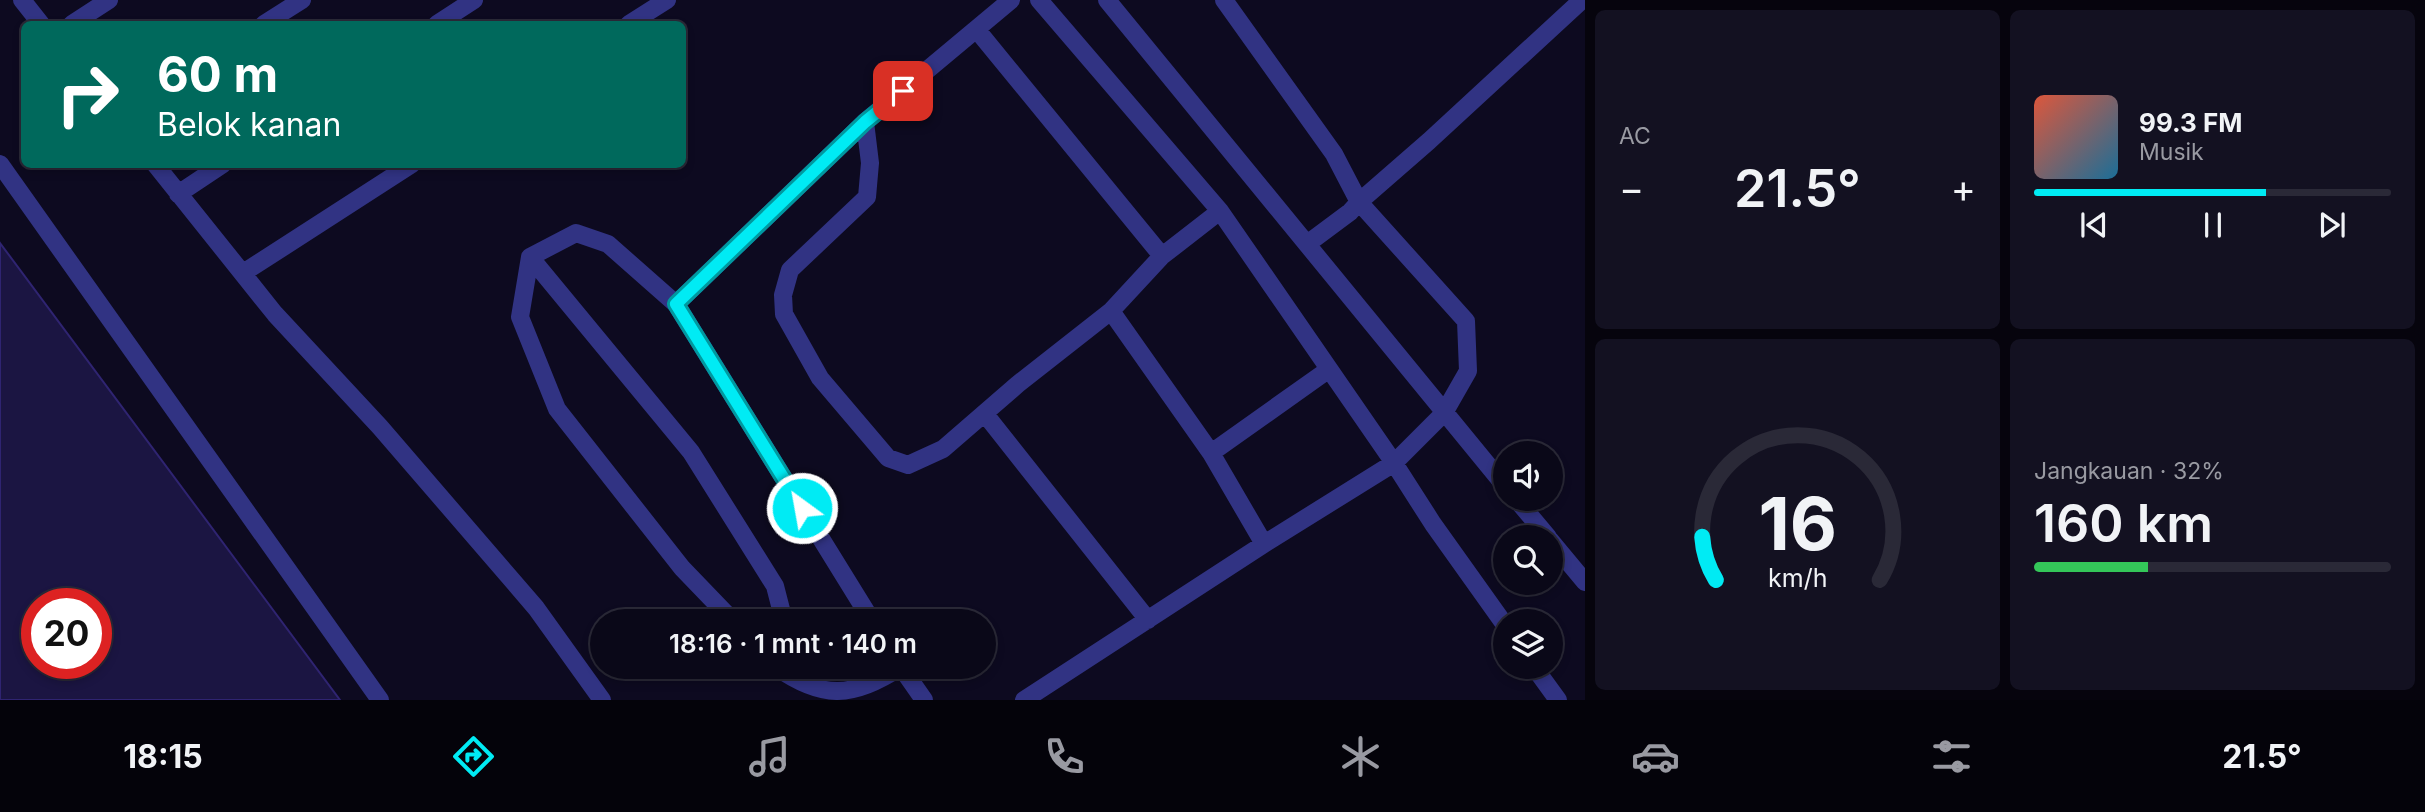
<!DOCTYPE html>
<html lang="id">
<head>
<meta charset="utf-8">
<style>
  :root { --surface:#0a0818; --page:#131121; --text:#f1f3f6; --muted:#999aa2; --line:#2a2937; --accent:#00ebf4 }
  body { margin:0; font-family:Inter,sans-serif; background:var(--page); color:var(--text); height:100vh; display:flex; flex-direction:column; font-size:26px; white-space:nowrap }
  * { box-sizing:border-box; margin:0 }
  p { font-size:23px; color:var(--muted) }
  .icon { flex:none; width:38px; height:38px; fill:none; stroke:currentColor; stroke-width:2; stroke-linecap:round; stroke-linejoin:round }
  .map { position:relative; flex:1; overflow:hidden }
  .panel { display:flex; flex-direction:column; gap:10px; padding:10px; background:#06040d; width:840px }
  .panel>* { flex:none }
  .hud { position:absolute; left:21px; top:21px; width:665px; height:147px; border-radius:10px; box-shadow:0 4px 10px #0003,0 0 0 2px var(--line); background:#00695c; color:#fff; overflow:hidden }
  .buttons { position:absolute; left:1493px; top:441px; display:grid; gap:14px }
  .buttons a { display:grid; place-items:center; width:70px; height:70px; border-radius:50%; background:var(--surface); box-shadow:0 4px 10px #0003,0 0 0 2px var(--line); font-size:35px }
  .speed { position:absolute; left:21px; top:588px; display:flex; gap:14px; font-size:35px; font-weight:700; text-align:center }
  .speed>* { display:grid; place-content:center; width:91px; height:91px; border-radius:50%; background:var(--surface); box-shadow:0 4px 10px #0003,0 0 0 2px var(--line); line-height:1 }
  .speed .limit { border:10px solid #d22; background:#fff; color:#111 }
  .pin { position:absolute; display:grid; place-items:center; width:60px; height:60px; color:#fff; margin:-30px; border-radius:14px; box-shadow:0 4px 10px #0006 }
  .me { position:absolute; width:77px; margin:-38px; rotate:328deg; stroke-linejoin:round; filter:drop-shadow(0 0 5px #0008) }
  .turn { display:flex; align-items:center; gap:24px; height:147px; padding:0 21px; font-size:32px }
  .turn .icon { width:91px; height:91px; stroke-width:2.5 }
  .turn b { display:block; font-size:49px; line-height:60px }
  .big { font-size:52px; font-weight:600; line-height:1.1 }
  .panel .card { flex:1; display:flex; flex-direction:column; justify-content:center; gap:10px; min-width:0; padding:0 24px; border-radius:10px; background:var(--page) }
  .panel .dial { align-items:center; gap:0 }
  .dial svg { height:182px; overflow:visible; fill:none; stroke:var(--line); stroke-width:7; stroke-linecap:round; text-anchor:middle }
  .dial text { fill:var(--text); stroke:none }
  .song { display:flex; align-items:center; gap:21px }
  .cover { width:84px; height:84px; border-radius:10px; background:linear-gradient(135deg,hsl(10 70% 55%),hsl(200 70% 35%)) }
  .played { height:7px; border-radius:4px; background:linear-gradient(90deg,var(--accent) 65%,var(--line) 65%) }
  .keys { display:flex; justify-content:space-around; direction:ltr }
  .heat { display:flex; justify-content:space-between; align-items:center; font-size:38px; direction:ltr }
  .charge { height:10px; border-radius:5px; background:linear-gradient(90deg,#34c759 32%,var(--line) 0) }
  .panel .tiles { flex:1; display:grid; gap:10px; grid-template-columns:repeat(2,1fr) }
  .trip { position:absolute; left:590px; top:609px; width:406px; height:70px; border-radius:35px; background:var(--surface); box-shadow:0 4px 10px #0003,0 0 0 2px var(--line); font-weight:600; line-height:70px; text-align:center }
  .tabs { display:flex; height:112px; justify-content:space-around; align-items:center; background:#04030a; color:var(--muted) }
  .tabs .icon { width:49px; height:49px }
  .tabs .current { color:var(--accent) }
  .tabs b { font-size:32px; color:var(--text) }
  main { display:flex; flex:1; min-height:0 }
  .map>svg:first-child { display:block }
  .building { fill:#1b1542; stroke:#2f2471; stroke-width:2; fill-rule:evenodd }
  .lines { fill:none; stroke-linecap:round; stroke-linejoin:round }
  .minor { stroke:#313383; stroke-width:18 }
  .route-casing { stroke:#00999f; stroke-width:18 }
  .route { stroke:#00ebf4; stroke-width:12 }
</style>
</head>
<body>
<main>
<div class="map">
<svg width="1585" height="700" viewBox="0 0 1585 700">
  <rect width="100%" height="100%" fill="#0d0a20"/>
  <!-- building -->
  <path class="building" d="M0 243 340 700H0ZM37 604H96V663H37Z"/>
  <g class="lines">
    <!-- minor -->
    <path class="minor" d="M22 0 41 24
      M1107 0 1505 486
      M1224 0 1334 154 1359 202 1350 212 1307 244
      M72 24 109 0
      M264 24 302 0
      M437 24 474 0
      M629 24 667 0
      M977 30 1162 256
      M865 122 870 163 867 197 790 270 783 295 784 314 820 378 888 458 908 465 943 449 1018 384 1111 311 1162 256 1220 211
      M0 164 380 700
      M155 164 275 314 380 427 536 608 602 700
      M178 194 223 164
      M530 257 576 233 608 244 676 304 872 621
      M530 257 691 452 775 586 784 621
      M530 257 520 317 557 409 682 568 733 621
      M243 273 412 164
      M676 304 865 122 1011 0
      M1111 311 1211 453 1264 544
      M985 414 1148 620
      M1211 453 1328 370
      M1516 499 1548 537
      M1550 540 1585 582
      M1505 625 1433 524 1394 463 1444 413 1468 371 1466 321 1359 202 1429 141 1582 0
      M776 667C823 700 852 698 901 667
      M901 667 924 700
      M1534 667 1558 700
      M1024 700 1264 544 1394 463 1220 211 1039 0"/>
  </g>
  <g class="lines">
    <defs>
      <path id="route" d="M802 508 676 304 865 122 903 91"/>
    </defs>
    <!-- route casing -->
    <use href="#route" class="route-casing"/>
    <!-- route -->
    <use href="#route" class="route"/>
  </g>
</svg>
<div class="buttons">
<a><svg class="icon" aria-label="sound" viewBox="0 0 24 24"><path d="M4 9h4l5-4v14l-5-4H4zM17 9q2 3 0 6"/></svg></a>
<a><svg class="icon" aria-label="search" viewBox="0 0 24 24"><circle cx="10" cy="10" r="6"/><path d="M15 15l6 6"/></svg></a>
<a><svg class="icon" aria-label="layers" viewBox="0 0 24 24"><path d="M12 4l9 5-9 5-9-5zM3 14l9 5 9-5"/></svg></a>
</div>
<div class="speed"><div class="limit">20</div></div>
<div class="pin" style="left:903px;top:91px;background:#d93025"><svg class="icon" aria-label="arrive" viewBox="0 0 24 24"><path d="M6 21V4h12l-3 4 3 4H6"/></svg></div>
<svg class="me" style="left:802px;top:508px" viewBox="-20 -20 40 40"><circle r="17" fill="#00ebf4" stroke="#fff" stroke-width="3"/><path d="M0-11L8 9 0 5-8 9z" fill="#fff"/></svg>
<div class="trip">18:16 · 1 mnt · 140 m</div>
<div class="hud">
<div class="turn"><svg class="icon" aria-label="right" viewBox="0 0 24 24"><path d="M7 20v-9h11M14 6l5 5-5 5"/></svg><div><b>60 m</b>Belok kanan</div></div>
</div>
</div>
<section class="panel">
<div class="tiles">
<div class="card"><p>AC</p>
<div class="heat"><a>−</a><b class="big">21.5°</b><a>+</a></div>
</div>
<div class="card">
<div class="song"><i class="cover"></i><div><b>99.3 FM</b><p>Musik</p></div></div>
<div class="played"></div>
<div class="keys"><svg class="icon" aria-label="previous" viewBox="0 0 24 24"><path d="M18 5L8 12l10 7zM5 5v14"/></svg><svg class="icon" aria-label="pause" viewBox="0 0 24 24"><path d="M8 5v14M16 5v14"/></svg><svg class="icon" aria-label="next" viewBox="0 0 24 24"><path d="M6 5l10 7-10 7zM19 5v14"/></svg></div>
</div>
<div class="card dial"><svg viewBox="0 0 100 80">
<path d="M14 69A42 42 0 1 1 86 69"/>
<path d="M14 69A42 42 0 0 1 8 50" stroke="#00ebf4"/>
<text x="50" y="56" font-size="32" font-weight="700">16</text>
<text x="50" y="72" font-size="11">km/h</text>
</svg></div>
<div class="card"><p>Jangkauan · 32%</p><b class="big">160 km</b><div class="charge"></div></div>
</div>
</section>
</main>
<nav class="tabs">
<b>18:15</b>
<svg class="icon current" aria-label="directions" viewBox="0 0 24 24"><path d="M12 3l9 9-9 9-9-9zM9 14v-3h6M13 9l2 2-2 2"/></svg>
<svg class="icon" aria-label="music" viewBox="0 0 24 24"><path d="M9 18V5l10-2v13"/><circle cx="6" cy="18" r="3"/><circle cx="16" cy="16" r="3"/></svg>
<svg class="icon" aria-label="phone" viewBox="0 0 24 24"><path d="M5 4h4l2 5-3 2q2 4 5 5l2-3 5 2v4C11 20 4 13 5 4z"/></svg>
<svg class="icon" aria-label="climate" viewBox="0 0 24 24"><path d="M12 3v18M4 7l16 10M4 17L20 7"/></svg>
<svg class="icon" aria-label="car" viewBox="0 0 24 24"><path d="M5 17H2v-5l4-1 3-4h7l3 4 3 1v5h-3M9 17h6M6 11h13"/><circle cx="7" cy="17" r="2"/><circle cx="17" cy="17" r="2"/></svg>
<svg class="icon" aria-label="filters" viewBox="0 0 24 24"><path d="M4 7h16M4 17h16"/><circle cx="9" cy="7" r="2"/><circle cx="15" cy="17" r="2"/></svg>
<b>21.5°</b>
</nav>
</body>
</html>
